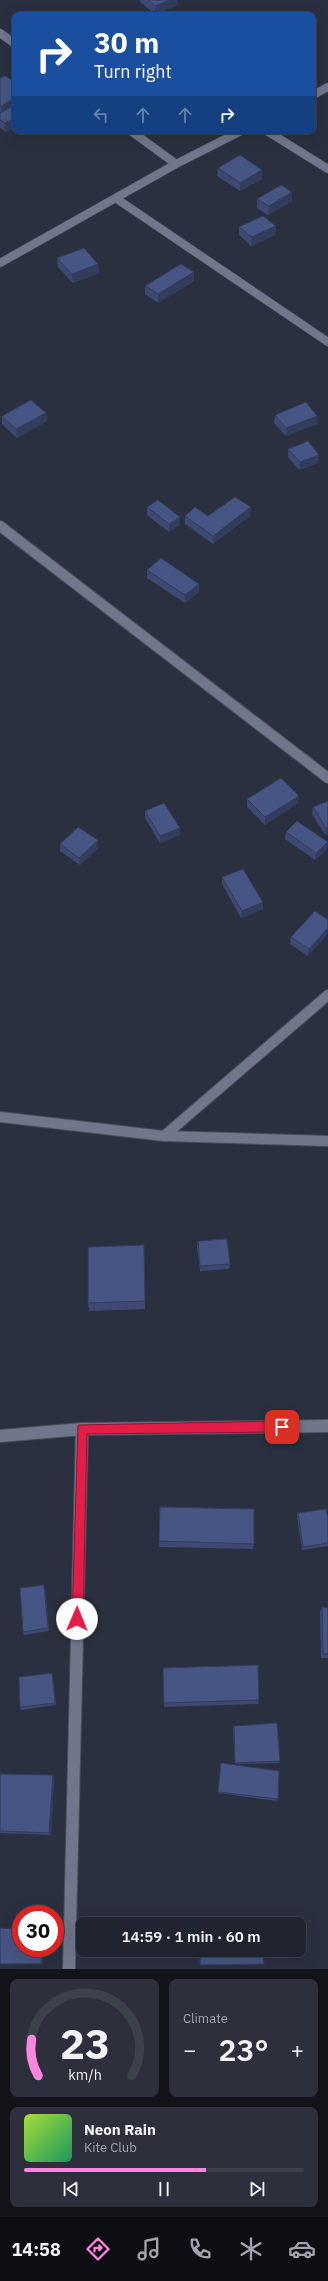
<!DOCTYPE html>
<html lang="en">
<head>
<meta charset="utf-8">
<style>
  :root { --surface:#202430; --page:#2d303c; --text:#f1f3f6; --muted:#a2a4ab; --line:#3d414c; --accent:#fe85e0 }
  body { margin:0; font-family:"IBM Plex Sans",sans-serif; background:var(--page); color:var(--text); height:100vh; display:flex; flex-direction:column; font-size:15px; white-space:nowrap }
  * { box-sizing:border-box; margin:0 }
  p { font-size:13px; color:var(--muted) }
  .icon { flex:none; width:22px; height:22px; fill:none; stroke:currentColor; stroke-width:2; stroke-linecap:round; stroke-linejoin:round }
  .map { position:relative; height:1969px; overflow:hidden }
  .sheet { display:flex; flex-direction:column; gap:10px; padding:10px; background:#12141a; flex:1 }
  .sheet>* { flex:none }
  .top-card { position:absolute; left:12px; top:12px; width:304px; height:122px; border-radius:8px; box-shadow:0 4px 16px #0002,0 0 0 1px var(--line); background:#1a4fa0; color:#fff; overflow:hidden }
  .speed { position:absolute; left:12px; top:1905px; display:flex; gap:8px; font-size:20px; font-weight:700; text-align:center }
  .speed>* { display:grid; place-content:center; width:52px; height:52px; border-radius:50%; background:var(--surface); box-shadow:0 4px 16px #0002,0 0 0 1px var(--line); line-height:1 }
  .speed .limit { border:6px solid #d22; background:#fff; color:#111 }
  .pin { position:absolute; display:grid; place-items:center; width:34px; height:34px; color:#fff; margin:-17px; border-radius:8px; box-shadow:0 2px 6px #0006 }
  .me { position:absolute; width:44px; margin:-22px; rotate:1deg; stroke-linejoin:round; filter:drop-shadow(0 0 3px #0008) }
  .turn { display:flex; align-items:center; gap:14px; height:84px; padding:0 16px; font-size:18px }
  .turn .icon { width:52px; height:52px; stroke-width:2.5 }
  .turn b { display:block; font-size:28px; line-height:34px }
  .lanes { display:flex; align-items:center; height:38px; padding:0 16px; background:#0003; justify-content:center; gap:20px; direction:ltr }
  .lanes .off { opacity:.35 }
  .big { font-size:30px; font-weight:600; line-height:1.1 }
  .sheet .card { flex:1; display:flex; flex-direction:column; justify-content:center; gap:6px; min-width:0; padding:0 14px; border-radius:8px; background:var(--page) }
  .sheet .dial { align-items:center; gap:0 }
  .dial svg { height:104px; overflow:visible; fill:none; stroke:var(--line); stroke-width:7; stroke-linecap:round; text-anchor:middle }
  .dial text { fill:var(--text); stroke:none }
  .song { display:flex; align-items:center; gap:12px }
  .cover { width:48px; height:48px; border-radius:6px; background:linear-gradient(135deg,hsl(80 70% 55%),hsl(150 70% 35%)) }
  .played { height:4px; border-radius:2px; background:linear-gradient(90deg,var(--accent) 65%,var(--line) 65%) }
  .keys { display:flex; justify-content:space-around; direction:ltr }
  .heat { display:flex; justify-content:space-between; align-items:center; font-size:22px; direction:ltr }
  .sheet .tiles { flex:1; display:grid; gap:10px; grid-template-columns:1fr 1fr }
  .card:last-child { grid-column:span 2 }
  .trip { position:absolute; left:76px; top:1917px; width:230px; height:40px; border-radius:8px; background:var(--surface); box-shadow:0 4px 16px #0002,0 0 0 1px var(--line); font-weight:600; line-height:40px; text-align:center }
  .tab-bar { display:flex; height:64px; justify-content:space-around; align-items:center; background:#0d0e13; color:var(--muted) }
  .tab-bar .icon { width:28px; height:28px }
  .tab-bar .selected { color:var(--accent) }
  .tab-bar b { font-size:18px; color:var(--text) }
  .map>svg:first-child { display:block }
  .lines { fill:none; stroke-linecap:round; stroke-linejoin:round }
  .street-far2-casing { stroke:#494e5c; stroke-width:9 }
  .street-far1-casing { stroke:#494e5c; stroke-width:12 }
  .street-casing { stroke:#494e5c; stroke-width:14 }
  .street-far2 { stroke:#71778b; stroke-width:8 }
  .street-far1 { stroke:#71778b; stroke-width:10 }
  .street { stroke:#71778b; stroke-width:12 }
  .wall { fill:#3d4972 }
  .shaded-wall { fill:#323c5c }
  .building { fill:#475584; stroke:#323c5c }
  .route { fill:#e11d48; stroke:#92132f }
</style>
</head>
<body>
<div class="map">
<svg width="328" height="1969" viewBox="0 0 328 1969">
  <rect width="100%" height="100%" fill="#2b3040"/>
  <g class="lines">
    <defs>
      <path id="street-far2" d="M0 33 15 44
        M313 95 328 87
        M131 131 176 164
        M267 131 328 169
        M117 199 328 342
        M0 263 176 164 241 131"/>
      <path id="street-far1" d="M0 526 328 778
        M0 1117 164 1136 328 1141
        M164 1136 328 995"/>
      <path id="street" d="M0 1436 82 1429 328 1426
        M69 1969 82 1429"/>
    </defs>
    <!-- street-far2 casing -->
    <use href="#street-far2" class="street-far2-casing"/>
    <!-- street-far1 casing -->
    <use href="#street-far1" class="street-far1-casing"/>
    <!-- street casing -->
    <use href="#street" class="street-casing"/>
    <!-- street-far2 -->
    <use href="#street-far2" class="street-far2"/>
    <!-- street-far1 -->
    <use href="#street-far1" class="street-far1"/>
    <!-- street -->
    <use href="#street" class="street"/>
  </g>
  <!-- wall -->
  <path class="wall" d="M140 0H178V5L155 14 140 2Z
    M0 78 15 82V127L6 132 0 128Z
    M218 168 262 179 240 191 217 176Z
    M292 192V201L268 215 257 208V199Z
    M276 226 275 235 251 246 239 235V227Z
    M57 258 98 264 99 273 73 283 58 267Z
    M194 281 158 303 145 294V286Z
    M46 413 47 421 17 438 2 424V416Z
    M275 415 317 416V424L286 436 274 423Z
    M288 449 318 463 299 470 288 457Z
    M147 507 180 517V525L169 532 147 515Z
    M185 516H250L213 544 185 524Z
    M147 570 199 592 185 603 147 578Z
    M247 799 298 803 265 825 247 807Z
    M328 801V834L325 835 312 814 313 807Z
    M145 811 180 835 160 843 145 818Z
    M286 832 328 842 327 849 315 860 285 839Z
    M60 844 98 848 80 865 60 851Z
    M222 877 263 909 241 918 222 884Z
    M315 911 308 956 290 944 291 937Z
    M198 1241 230 1264 229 1269 200 1271 197 1247Z
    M144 1245 145 1309 89 1311 88 1303Z
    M160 1507 254 1544 253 1549 159 1547Z
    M298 1513 328 1520V1546L302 1550 297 1516Z
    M45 1588 49 1631 24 1635 23 1632Z
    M322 1607 328 1608V1658H321L320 1612Z
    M163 1668 259 1700 258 1704 164 1707Z
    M52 1673 53 1676 56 1705 21 1710 20 1707Z
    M234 1726 280 1761 279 1763 235 1764 233 1728Z
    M221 1765 278 1799 277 1801 218 1793Z
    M0 1774 54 1778 51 1835 0 1833Z"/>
  <!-- shaded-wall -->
  <path class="shaded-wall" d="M170 0H178V5L155 14V6Z
    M15 98V107L2 114 1 106Z
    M15 118V127L6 132 5 123Z
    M262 170V179L240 191V183Z
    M292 192V201L268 215 269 206Z
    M276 226 275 235 251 246 252 237Z
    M98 264 99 273 73 283 72 274Z
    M194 272V281L158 303V294Z
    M46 413 47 421 17 438 16 429Z
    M317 416V424L286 436V428Z
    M319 455 318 463 299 470 300 462Z
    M251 507 250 516 213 544V536Z
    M180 517V525L169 532V524Z
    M199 584V592L185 603V595Z
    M299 796 298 803 265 825V817Z
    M328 827V834L325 835 326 828Z
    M180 828V835L160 843V836Z
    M98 840V848L80 865 79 858Z
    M328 842 327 849 315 860 316 853Z
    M263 902V909L241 918 242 911Z
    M328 928V934L308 956 309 949Z
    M44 1585 45 1588 49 1631 48 1628Z
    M52 1673 53 1676 56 1705 55 1703Z
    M53 1775 54 1778 51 1835 49 1833Z
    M42 1948H44L43 1965 41 1964Z"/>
  <!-- building -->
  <path class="building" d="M148 0H170L155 6Z
    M5 76 15 82V98L1 106 0 105V78Z
    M15 105V118L5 123 0 120V113Z
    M240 155 262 170 240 183 218 168Z
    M281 185 292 192 269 206 257 199Z
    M263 216 276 226 252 237 239 227Z
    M84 248 98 264 72 274 57 258Z
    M181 264 194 272 158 294 145 286Z
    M31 400 46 413 16 429 2 416Z
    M306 402 317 416 286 428 275 415Z
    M308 441 319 455 300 462 288 449Z
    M235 497 251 507 213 536 185 516 195 507 208 516Z
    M158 500 180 517 169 524 147 507Z
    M161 558 199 584 185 595 147 570Z
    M281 778 299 796 265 817 247 799Z
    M328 801V827L326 828 313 807Z
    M164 803 180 828 160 836 145 811Z
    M297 821 328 842 316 853 286 832Z
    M78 827 98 840 79 858 60 844Z
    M243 869 263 902 242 911 222 877Z
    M315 911 328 920V928L309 949 291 937Z
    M227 1239 230 1264 200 1266 198 1241Z
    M144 1245 145 1301 88 1303V1247Z
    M160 1507 254 1509V1544L159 1541Z
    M326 1509 328 1520V1543L303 1547 298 1513Z
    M44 1585 48 1628 23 1632 20 1588Z
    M322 1607 328 1608V1654H323Z
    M258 1665 259 1700 164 1703 163 1668Z
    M52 1673 55 1703 20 1707 19 1677Z
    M277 1723 280 1761 235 1763 234 1726Z
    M221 1763 279 1771 278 1799 218 1792Z
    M0 1774 53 1775 49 1833 0 1831Z
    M0 1928 21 1929V1948H42L41 1964H0Z
    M200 1950H263L264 1964 200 1965Z"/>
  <!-- route -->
  <path class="route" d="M282 1421 287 1427 282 1432 87 1434 83 1619 81 1623 77 1625 73 1623 72 1619 78 1425Z"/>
</svg>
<div class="speed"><div class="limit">30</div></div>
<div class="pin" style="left:282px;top:1427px;background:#d93025"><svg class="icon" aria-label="arrive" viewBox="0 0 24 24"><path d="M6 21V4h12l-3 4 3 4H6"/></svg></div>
<svg class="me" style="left:77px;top:1619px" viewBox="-20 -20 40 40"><circle r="19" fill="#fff"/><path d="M0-13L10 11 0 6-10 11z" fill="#e11d48"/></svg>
<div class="trip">14:59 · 1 min · 60 m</div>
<div class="top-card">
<div class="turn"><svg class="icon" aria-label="right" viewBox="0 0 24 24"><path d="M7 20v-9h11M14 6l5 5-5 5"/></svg><div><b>30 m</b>Turn right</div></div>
<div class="lanes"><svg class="icon off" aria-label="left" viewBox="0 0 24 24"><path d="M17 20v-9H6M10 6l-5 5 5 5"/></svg><svg class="icon off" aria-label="ahead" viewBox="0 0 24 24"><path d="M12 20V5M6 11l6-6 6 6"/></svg><svg class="icon off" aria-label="ahead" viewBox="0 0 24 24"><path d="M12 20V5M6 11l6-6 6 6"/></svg><svg class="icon" aria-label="right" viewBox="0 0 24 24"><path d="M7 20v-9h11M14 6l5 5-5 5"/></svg></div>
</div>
</div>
<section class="sheet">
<div class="tiles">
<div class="card dial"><svg viewBox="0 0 100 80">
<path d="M14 69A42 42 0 1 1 86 69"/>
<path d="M14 69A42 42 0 0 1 9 41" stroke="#fe85e0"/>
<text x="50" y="56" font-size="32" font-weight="700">23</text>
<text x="50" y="72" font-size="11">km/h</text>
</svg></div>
<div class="card"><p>Climate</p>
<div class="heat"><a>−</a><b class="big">23°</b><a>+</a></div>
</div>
<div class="card">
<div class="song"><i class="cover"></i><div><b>Neon Rain</b><p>Kite Club</p></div></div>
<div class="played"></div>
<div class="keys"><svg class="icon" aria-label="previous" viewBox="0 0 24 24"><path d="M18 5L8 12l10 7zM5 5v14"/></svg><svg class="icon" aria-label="pause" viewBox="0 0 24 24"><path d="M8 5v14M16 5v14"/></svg><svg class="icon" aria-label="next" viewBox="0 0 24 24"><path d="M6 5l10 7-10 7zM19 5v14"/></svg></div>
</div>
</div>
</section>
<nav class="tab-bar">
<b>14:58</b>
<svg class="icon selected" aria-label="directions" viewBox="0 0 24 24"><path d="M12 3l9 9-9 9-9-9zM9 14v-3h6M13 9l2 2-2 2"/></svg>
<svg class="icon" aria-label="music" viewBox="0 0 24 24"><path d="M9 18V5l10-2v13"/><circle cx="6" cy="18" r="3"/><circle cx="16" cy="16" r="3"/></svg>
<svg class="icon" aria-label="phone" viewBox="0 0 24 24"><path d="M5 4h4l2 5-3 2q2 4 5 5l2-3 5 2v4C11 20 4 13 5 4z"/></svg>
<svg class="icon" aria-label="climate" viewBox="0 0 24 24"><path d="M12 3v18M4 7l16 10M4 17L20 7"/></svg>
<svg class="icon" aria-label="car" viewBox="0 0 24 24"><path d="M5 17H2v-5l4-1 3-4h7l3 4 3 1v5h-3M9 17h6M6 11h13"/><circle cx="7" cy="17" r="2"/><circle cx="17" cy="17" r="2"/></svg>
</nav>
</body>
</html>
